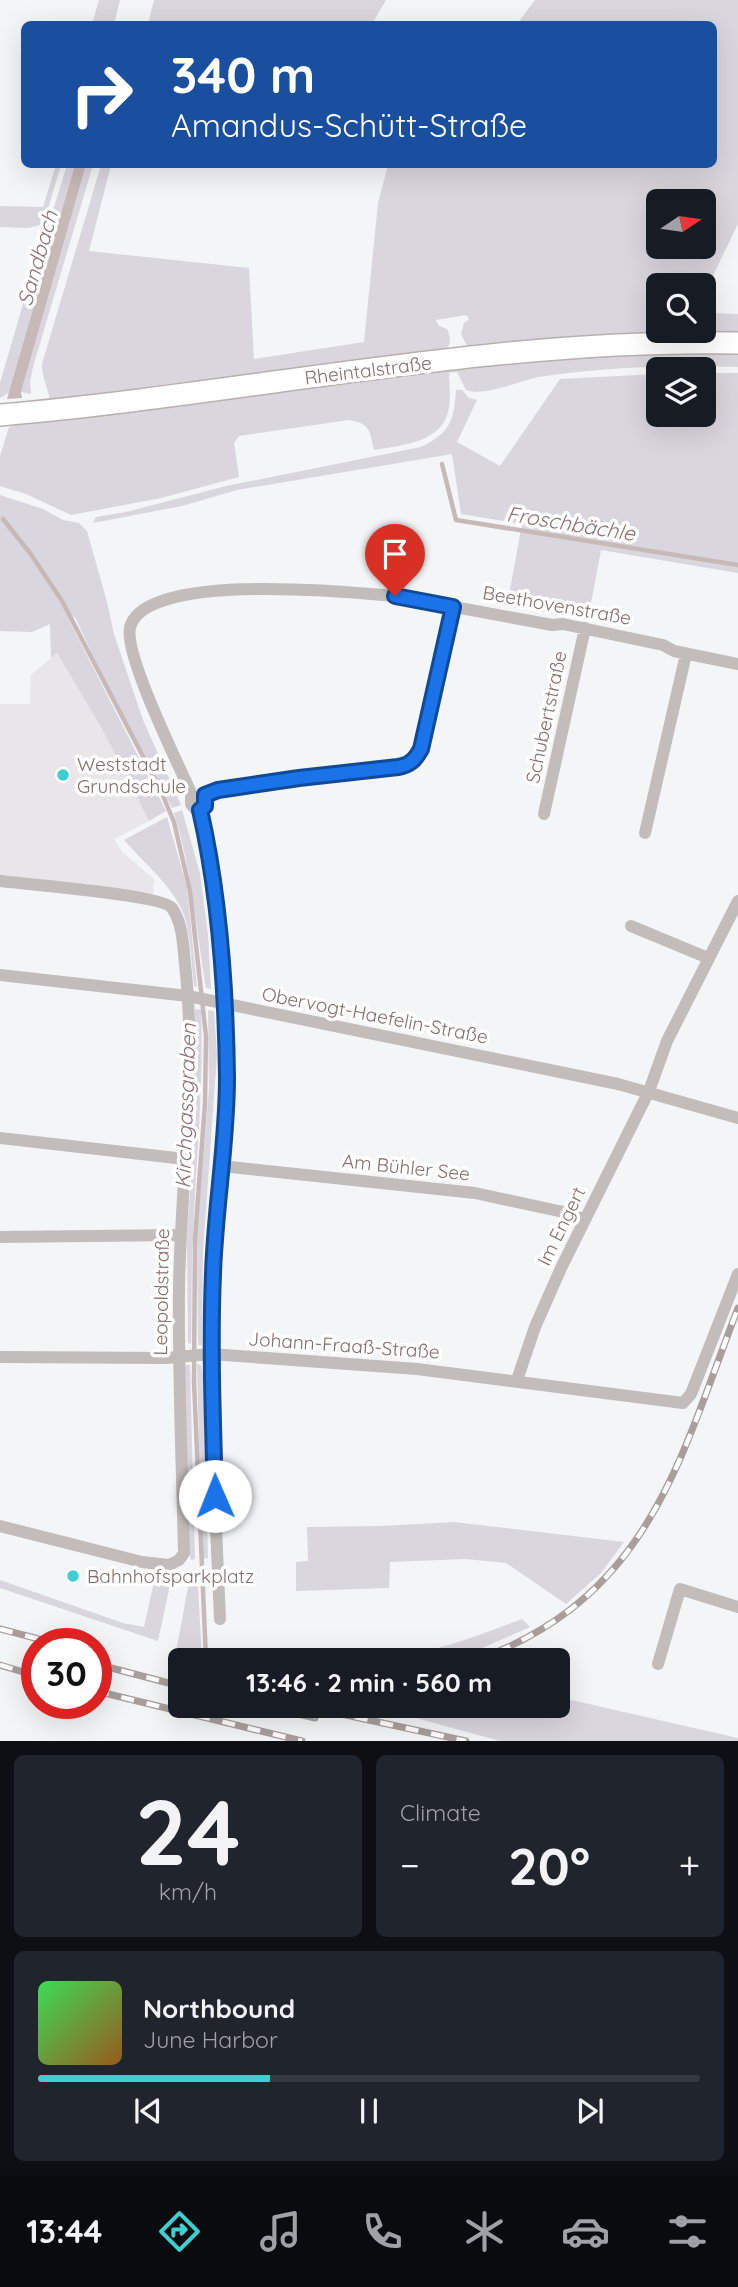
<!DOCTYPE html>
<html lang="en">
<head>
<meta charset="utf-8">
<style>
  :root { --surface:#171b24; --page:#20242c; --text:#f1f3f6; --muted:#9ea1a6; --line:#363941; --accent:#3ccfcf }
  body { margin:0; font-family:Quicksand,sans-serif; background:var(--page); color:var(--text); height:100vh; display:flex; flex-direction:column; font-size:26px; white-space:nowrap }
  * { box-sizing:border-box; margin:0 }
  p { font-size:23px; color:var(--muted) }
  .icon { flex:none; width:38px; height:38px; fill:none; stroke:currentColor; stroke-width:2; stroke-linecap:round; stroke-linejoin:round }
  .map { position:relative; height:1741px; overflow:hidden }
  .panel { display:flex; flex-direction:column; gap:14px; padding:14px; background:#0d0f14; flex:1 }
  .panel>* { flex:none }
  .banner { position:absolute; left:21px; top:21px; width:696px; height:147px; border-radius:10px; box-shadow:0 7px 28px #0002; background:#1a4fa0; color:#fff; overflow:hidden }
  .needle { width:46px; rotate:77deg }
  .controls { position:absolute; left:646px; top:189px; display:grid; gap:14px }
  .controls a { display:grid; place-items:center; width:70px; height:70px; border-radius:10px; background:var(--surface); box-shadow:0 7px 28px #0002; font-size:35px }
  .speed { position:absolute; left:21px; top:1628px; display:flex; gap:14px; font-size:35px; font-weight:700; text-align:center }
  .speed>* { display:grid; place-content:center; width:91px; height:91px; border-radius:50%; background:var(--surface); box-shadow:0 7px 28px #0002; line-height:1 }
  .speed .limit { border:10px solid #d22; background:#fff; color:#111 }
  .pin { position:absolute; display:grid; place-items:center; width:60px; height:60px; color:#fff; margin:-72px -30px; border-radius:50% 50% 50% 0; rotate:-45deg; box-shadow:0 0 7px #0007 }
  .pin .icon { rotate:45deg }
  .me { position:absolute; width:77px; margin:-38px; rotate:359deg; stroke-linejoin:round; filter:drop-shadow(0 0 5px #0008) }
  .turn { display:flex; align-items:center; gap:24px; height:147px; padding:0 35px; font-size:32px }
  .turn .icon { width:91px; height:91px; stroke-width:2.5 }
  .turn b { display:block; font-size:49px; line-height:60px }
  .big { font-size:52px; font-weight:700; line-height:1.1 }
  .panel .tile { flex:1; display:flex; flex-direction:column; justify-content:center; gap:10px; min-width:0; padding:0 24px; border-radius:10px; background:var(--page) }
  .panel .dial { align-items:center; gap:0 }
  .dial b { font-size:91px; line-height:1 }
  .song { display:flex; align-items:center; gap:21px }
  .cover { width:84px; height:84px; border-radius:10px; background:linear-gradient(135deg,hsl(130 70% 55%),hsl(30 70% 35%)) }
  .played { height:7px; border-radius:4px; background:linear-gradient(90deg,var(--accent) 35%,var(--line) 35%) }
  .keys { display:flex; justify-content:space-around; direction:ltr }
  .heat { display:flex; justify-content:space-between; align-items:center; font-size:38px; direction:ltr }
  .panel .tiles { flex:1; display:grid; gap:14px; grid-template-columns:1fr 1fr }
  .tile:last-child { grid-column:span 2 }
  .trip { position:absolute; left:168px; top:1648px; width:402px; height:70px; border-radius:10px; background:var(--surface); box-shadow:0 7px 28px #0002; font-weight:700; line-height:70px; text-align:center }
  .dock { display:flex; height:112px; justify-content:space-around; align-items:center; background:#090b0e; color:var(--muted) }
  .dock .icon { width:49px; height:49px }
  .dock .active { color:var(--accent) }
  .dock b { font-size:32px; color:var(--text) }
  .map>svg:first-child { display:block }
  .built { fill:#e8e6e8 }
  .green { fill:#d9d6dd; fill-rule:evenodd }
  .water { fill:#c6b9b8 }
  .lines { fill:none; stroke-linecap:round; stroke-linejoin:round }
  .stream { stroke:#c6b9b8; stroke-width:4.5 }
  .primary-casing { stroke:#b7b0ae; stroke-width:24 }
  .street { stroke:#c2bcba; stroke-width:12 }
  .primary { stroke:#fff; stroke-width:21 }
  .rail-casing { stroke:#a89f9d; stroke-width:7 }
  .rail { stroke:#fff; stroke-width:4.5; stroke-dasharray:13; stroke-linecap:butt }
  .route-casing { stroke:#114b97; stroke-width:18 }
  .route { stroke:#1a73e8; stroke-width:12 }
  .poi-dot { fill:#3ccfcf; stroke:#fff; stroke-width:2.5 }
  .labels { text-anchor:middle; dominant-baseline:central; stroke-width:7; stroke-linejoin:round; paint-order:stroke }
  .street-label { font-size:19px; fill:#826e69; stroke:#fff }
  .poi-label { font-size:19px; fill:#826e69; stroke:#fff; text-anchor:start }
  .water-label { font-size:21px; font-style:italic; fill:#8b7070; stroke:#fff }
</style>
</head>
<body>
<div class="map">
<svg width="738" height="1741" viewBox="0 0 738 1741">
  <rect width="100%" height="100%" fill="#f4f5f7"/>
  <!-- built -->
  <path class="built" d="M57 653 102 729 149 821 114 839 122 852 154 879 153 895 0 878V704H30L31 675Z"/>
  <!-- green -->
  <path class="green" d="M99 0H120L114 24H92Z
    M154 0H386L372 24H148Z
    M535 0H738V224L704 294V285H658V331H704V313L738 314V334L517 342 468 348 461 334 464 323 469 320 467 315 436 320 439 326 447 329C451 338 451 343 446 351L164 387 50 399C47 386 42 377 42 364L101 165H111L89 251 249 268 254 359 364 342 378 203 388 165 714 164V24H517ZM658 201H704V247H658Z
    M56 165H61L45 219 41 225 28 228 0 227V206L43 207Z
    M67 165H75L10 392 0 398V383L21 311 39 235 47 230Z
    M86 165H93L33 367 30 382 31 394 21 392Z
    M738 352V367C672 365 604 367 539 377 519 381 484 397 466 390L457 372 449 373C449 384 451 396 449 407 444 443 402 445 374 450 369 430 371 424 349 420L239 436 234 443 239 477 161 498 71 515 26 494 0 486V456L9 427 20 424 21 420 448 369 578 355Z
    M704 373H738V573L601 550 588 619 507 606 522 524 461 514 452 454 237 490 182 506 93 523 96 517 126 512 226 486 421 447C450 433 454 421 456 390H462L469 398 477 400 457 442 500 466 560 379 658 374V415H704Z
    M0 495 43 509 63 520 79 523 87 531 107 602 114 634 143 720 181 805 172 808 113 698 75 617 68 618 166 811 149 821 102 729 57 653 51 658 50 624 32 632 0 631Z
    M182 810 200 873 208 935 211 989 206 988C196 929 192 870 174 813Z
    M167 817 187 887 197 987 194 986C191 963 191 926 180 906 166 880 143 862 124 840Z
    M195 1009 201 1010C204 1086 196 1160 193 1236 191 1272 192 1308 191 1344L188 1343 187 1236 196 1106Z
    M208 1010 214 1011 217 1054 203 1251 202 1345H198L197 1233 209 1088Z
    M197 1364 201 1365 203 1376 208 1558 202 1559Z
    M186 1365H190L195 1559 191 1560 188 1549 184 1370Z
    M454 1522 624 1542 601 1573 566 1604 506 1563 465 1559 390 1562 389 1588 296 1591V1562L308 1561 307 1527 381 1526Z
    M197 1570 202 1659 176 1652 191 1571Z
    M156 1573 169 1574 171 1580 158 1641 0 1588V1580L123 1623 144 1627Z
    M522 1619 530 1627 453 1661H373C429 1654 470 1639 522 1619Z
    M558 1697 738 1738V1741H500L372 1706H558Z"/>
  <!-- water -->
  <path class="water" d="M75 165H86L21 392 22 398 7 399Z"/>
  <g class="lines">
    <!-- stream -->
    <path class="stream" d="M442 464 456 520 738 565
      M3 519 30 553 62 601 161 791 174 822 190 891 206 1036 205 1103 195 1239 194 1382 206 1659"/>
    <defs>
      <path id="primary" d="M0 415C246 394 490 338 738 343"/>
    </defs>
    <!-- primary casing -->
    <use href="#primary" class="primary-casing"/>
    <!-- street -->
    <path class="street" d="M205 795C269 773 343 779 408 765L421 749 453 607
      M544 814 585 628
      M645 833 686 654
      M0 881C24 884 163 895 172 908 183 924 183 946 185 964 197 1072 181 1179 179 1287 178 1376 182 1464 184 1553L179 1560 169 1565 142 1562 0 1526
      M631 926 708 958
      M0 975 188 996 618 1084 738 1118
      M0 1138 185 1159
      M221 1166 475 1193 568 1213 585 1220
      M0 1237 181 1235
      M0 1357 166 1358 211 1354 417 1369 683 1403 691 1394 738 1274
      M517 1380 535 1327 561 1268 649 1091 667 1041 738 901
      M220 1619C215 1504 209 1389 213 1274 215 1209 227 1144 227 1078 227 988 220 898 200 810L195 809 191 804V793C178 763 124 655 130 628 142 571 349 592 395 596L552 625 563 624 663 645 674 651 738 664
      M658 1664 680 1589 738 1607"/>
    <!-- primary -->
    <use href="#primary" class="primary"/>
    <defs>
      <path id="rail" d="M0 1629 54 1643
        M474 1661C649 1598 678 1464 738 1308
        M96 1664 180 1686
        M0 1665 37 1676
        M96 1691 302 1741
        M264 1706 315 1718
        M304 1706 466 1741"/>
    </defs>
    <!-- rail casing -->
    <use href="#rail" class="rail-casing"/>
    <!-- rail -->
    <use href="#rail" class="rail"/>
  </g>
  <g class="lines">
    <defs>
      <path id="route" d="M215 1496C213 1422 210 1348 213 1274 215 1209 227 1143 227 1078 226 988 220 898 200 810L205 806V795L218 790 299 778 398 767C410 765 415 760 421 749L453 607 395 596"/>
    </defs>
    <!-- route casing -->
    <use href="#route" class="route-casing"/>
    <!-- route -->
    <use href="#route" class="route"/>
  </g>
  <!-- markers -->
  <g class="poi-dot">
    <circle cx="63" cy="775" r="7"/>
    <circle cx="73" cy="1576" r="7"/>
  </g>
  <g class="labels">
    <!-- street labels -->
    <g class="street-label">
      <text transform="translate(368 370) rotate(-7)">Rheintalstraße</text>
      <text transform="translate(557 605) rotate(10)">Beethovenstraße</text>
      <text transform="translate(546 717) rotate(-78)">Schubertstraße</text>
      <text transform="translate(375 1015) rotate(11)">Obervogt-Haefelin-Straße</text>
      <text transform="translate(406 1167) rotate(6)">Am Bühler See</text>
      <text transform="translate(561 1226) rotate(-64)">Im Engert</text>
      <text transform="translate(161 1292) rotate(-89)">Leopoldstraße</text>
      <text transform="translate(344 1345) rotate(4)">Johann-Fraaß-Straße</text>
    </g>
    <!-- poi labels -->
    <g class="poi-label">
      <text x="77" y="764">Weststadt<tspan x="77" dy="22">Grundschule</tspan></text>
      <text x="87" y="1576">Bahnhofsparkplatz</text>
    </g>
    <!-- water labels -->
    <g class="water-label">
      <text transform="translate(37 258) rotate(-74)">Sandbach</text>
      <text transform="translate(571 523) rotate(9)">Froschbächle</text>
      <text transform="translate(185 1106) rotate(-88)">Kirchgassgraben</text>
    </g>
  </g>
</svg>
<div class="controls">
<a><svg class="needle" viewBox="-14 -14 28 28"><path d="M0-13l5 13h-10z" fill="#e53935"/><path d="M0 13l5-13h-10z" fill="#9ea1a6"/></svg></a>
<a><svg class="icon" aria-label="search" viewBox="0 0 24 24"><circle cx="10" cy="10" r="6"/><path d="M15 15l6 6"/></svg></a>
<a><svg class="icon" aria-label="layers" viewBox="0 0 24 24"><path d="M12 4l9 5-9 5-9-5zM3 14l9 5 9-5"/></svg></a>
</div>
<div class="speed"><div class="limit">30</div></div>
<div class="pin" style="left:395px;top:596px;background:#d93025"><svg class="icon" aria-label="arrive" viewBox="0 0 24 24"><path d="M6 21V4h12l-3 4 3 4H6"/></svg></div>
<svg class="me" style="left:215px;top:1496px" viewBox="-20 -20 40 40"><circle r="19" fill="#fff"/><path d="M0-13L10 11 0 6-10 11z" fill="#1a73e8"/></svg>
<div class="trip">13:46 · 2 min · 560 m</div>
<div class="banner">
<div class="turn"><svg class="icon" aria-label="right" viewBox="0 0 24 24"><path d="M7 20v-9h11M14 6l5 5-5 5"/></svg><div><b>340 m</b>Amandus-Schütt-Straße</div></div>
</div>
</div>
<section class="panel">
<div class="tiles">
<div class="tile dial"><b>24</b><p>km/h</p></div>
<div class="tile"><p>Climate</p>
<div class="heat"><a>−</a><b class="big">20°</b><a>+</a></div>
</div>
<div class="tile">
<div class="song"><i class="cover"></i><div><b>Northbound</b><p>June Harbor</p></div></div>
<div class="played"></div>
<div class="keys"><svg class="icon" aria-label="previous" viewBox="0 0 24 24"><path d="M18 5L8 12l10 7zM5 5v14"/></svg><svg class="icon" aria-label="pause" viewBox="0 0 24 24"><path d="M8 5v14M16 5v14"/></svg><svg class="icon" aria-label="next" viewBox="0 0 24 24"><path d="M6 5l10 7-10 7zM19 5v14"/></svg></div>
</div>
</div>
</section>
<nav class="dock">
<b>13:44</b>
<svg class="icon active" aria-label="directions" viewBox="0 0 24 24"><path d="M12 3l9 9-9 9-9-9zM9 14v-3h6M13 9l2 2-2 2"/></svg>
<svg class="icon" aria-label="music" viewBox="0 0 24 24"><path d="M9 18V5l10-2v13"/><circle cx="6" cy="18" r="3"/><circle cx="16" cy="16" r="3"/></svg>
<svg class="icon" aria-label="phone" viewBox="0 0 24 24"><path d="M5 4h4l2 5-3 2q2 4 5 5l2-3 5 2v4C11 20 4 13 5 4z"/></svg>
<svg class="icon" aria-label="climate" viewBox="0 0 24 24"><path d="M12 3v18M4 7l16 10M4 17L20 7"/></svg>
<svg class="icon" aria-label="car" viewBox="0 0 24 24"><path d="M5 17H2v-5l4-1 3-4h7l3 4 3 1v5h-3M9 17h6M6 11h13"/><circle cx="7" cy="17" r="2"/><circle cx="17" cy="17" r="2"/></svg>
<svg class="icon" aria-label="filters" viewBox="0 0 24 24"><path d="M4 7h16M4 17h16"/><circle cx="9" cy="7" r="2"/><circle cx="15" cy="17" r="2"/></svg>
</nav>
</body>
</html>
